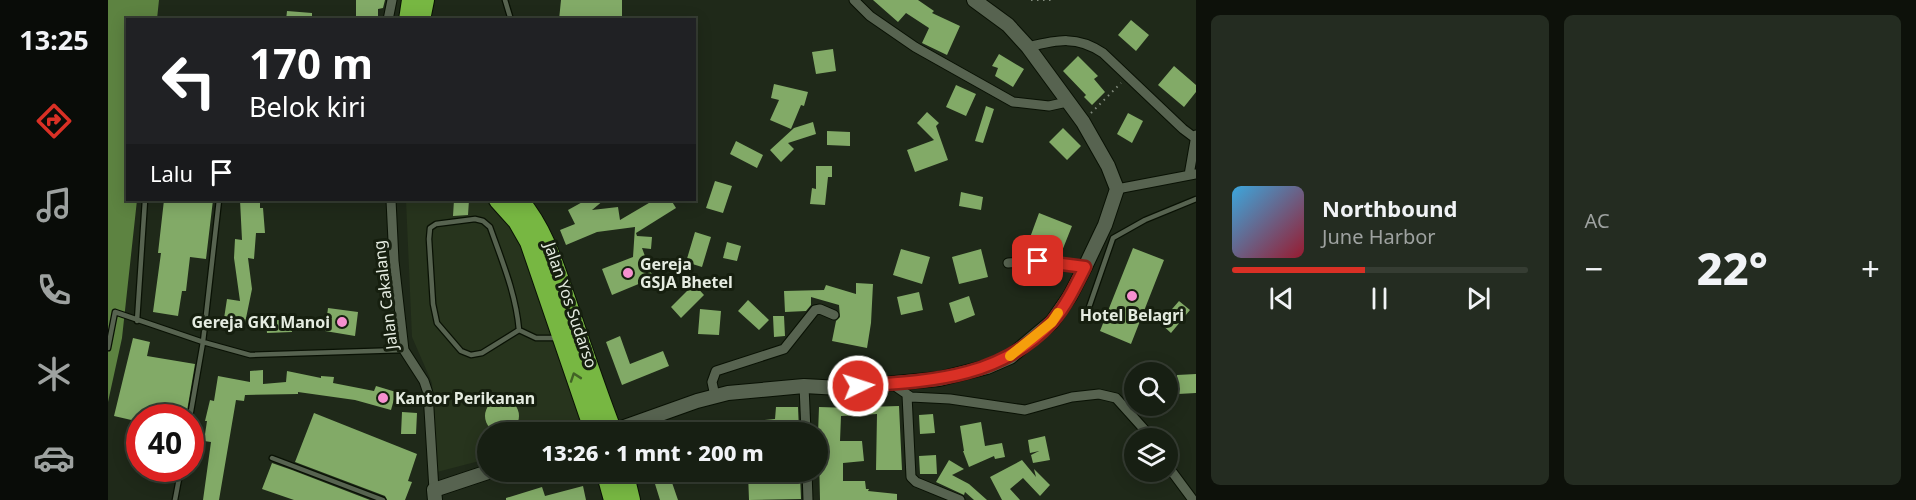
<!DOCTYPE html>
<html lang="id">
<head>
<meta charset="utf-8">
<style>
  :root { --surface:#171f13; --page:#242c21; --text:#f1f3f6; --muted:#9ea2a0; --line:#363d33; --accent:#d93025 }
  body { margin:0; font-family:"Noto Sans",sans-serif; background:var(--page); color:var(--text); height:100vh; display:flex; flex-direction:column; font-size:22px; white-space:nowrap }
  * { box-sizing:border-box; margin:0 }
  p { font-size:20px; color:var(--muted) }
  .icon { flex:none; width:33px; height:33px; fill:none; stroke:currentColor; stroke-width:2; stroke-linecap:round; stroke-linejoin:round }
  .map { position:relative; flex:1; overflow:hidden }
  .sheet { display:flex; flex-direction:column; gap:15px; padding:15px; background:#0d110a; width:720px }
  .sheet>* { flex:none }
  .banner { position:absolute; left:18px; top:18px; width:570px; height:183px; border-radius:0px; box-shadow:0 3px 15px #0003,0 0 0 2px var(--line); background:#202124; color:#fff; overflow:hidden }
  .controls { position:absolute; left:1016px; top:362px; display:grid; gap:12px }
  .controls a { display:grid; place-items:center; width:54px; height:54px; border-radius:50%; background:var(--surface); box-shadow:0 3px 15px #0003,0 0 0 2px var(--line); font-size:30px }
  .speed { position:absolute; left:18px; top:404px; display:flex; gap:12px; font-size:30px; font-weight:700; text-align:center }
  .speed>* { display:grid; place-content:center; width:78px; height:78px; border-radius:50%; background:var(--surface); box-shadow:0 3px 15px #0003,0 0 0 2px var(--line); line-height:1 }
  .speed .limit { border:9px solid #d22; background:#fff; color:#111 }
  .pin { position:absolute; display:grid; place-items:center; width:51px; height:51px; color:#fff; margin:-26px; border-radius:12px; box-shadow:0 3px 9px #0006 }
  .me { position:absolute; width:66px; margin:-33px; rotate:86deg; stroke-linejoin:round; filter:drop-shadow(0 0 4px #0008) }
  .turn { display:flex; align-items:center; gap:21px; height:126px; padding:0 24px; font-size:27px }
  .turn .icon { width:78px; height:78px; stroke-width:2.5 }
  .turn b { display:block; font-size:42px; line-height:51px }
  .then { display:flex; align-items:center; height:57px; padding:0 24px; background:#0003; gap:12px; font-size:22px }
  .big { font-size:45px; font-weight:800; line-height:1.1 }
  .sheet .widget { flex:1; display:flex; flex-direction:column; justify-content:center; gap:9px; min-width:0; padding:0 21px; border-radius:9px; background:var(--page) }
  .song { display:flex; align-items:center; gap:18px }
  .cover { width:72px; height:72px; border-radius:9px; background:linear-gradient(135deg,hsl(200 70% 55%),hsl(350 70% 35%)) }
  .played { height:6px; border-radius:3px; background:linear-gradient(90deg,var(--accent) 45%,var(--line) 45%) }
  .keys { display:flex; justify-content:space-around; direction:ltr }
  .heat { display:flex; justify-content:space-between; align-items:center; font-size:33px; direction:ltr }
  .sheet .tiles { flex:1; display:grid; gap:15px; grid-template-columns:repeat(2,1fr) }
  .trip { position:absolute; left:369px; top:422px; width:351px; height:60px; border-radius:30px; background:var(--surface); box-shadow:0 3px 15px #0003,0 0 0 2px var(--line); font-weight:800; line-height:60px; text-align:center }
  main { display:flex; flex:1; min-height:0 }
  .dock { display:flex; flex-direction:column; width:108px; justify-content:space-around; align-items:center; background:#090c08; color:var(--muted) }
  .dock .icon { width:42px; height:42px }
  .dock .on { color:var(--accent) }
  .dock b { font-size:27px; color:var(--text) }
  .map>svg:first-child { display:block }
  .built { fill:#27341d }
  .water { fill:#5d8341 }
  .building { fill:#82aa67 }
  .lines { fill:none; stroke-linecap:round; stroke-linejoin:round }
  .lane-casing { stroke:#091104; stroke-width:7 }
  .street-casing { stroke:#091104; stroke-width:11 }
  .secondary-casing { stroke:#091104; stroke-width:16 }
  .highway-casing { stroke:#091104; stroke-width:20 }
  .path { stroke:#828b7d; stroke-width:2; stroke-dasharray:1.5 4.5; stroke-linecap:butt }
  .lane { stroke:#576350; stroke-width:4.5 }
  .street { stroke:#576350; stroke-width:9 }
  .secondary { stroke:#576350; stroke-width:14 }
  .highway { stroke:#77b742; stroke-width:18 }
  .oneway { stroke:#426326 }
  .route-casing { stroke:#8d1f18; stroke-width:15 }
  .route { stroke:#d93025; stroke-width:10 }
  .slow { stroke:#f59e0b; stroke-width:10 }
  .poi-dot { fill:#f690cf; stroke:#161f0f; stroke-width:2 }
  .labels { text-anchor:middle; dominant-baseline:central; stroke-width:6; stroke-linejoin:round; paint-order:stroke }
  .poi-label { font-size:16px; font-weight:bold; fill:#e5ece1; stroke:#161f0f; text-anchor:start }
  .street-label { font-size:16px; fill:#e5ece1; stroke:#161f0f }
</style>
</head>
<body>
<main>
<nav class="dock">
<b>13:25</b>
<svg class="icon on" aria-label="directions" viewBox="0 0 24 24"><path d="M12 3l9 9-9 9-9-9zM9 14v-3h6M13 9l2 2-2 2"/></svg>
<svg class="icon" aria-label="music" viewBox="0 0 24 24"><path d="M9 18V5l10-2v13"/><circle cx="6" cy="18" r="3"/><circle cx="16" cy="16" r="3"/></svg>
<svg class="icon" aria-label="phone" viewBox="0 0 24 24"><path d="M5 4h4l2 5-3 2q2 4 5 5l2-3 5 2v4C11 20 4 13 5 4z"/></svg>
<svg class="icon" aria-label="climate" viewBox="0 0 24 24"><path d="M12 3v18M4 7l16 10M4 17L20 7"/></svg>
<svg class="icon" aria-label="car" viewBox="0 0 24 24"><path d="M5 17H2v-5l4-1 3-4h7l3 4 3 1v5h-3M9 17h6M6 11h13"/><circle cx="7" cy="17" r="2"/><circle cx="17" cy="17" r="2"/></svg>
</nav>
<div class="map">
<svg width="1088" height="500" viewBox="0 0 1088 500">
  <rect width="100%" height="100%" fill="#1f2919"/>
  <!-- built -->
  <path class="built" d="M298 200H377L415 236 480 432H380L379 459 329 472 324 383 304 337Z"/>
  <!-- water -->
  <path class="water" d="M0 0H51L49 19 20 20V200H29L14 338 0 402Z"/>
  <!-- building -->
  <path class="building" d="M248 0H277L275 8 270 9V20H248Z
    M453 0H514V20H451Z
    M765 0H810L826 11 824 13 852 26 839 55 814 43 821 28 798 13 790 22Z
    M179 11 204 13V20H178Z
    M1023 20 1041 35 1028 51 1010 35Z
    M725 49 728 71 708 74 704 52Z
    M891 54 916 69 905 87 887 76 890 68 884 66Z
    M970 56 990 76 986 79 997 92 984 105 976 97 978 95 955 71Z
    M1066 66 1088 85V92L1076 107 1050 85Z
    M666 84 700 92 696 106 693 105 683 129 662 120 671 100 663 98Z
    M848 85 868 94 858 116 838 107Z
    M878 106 886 109 875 143 867 141Z
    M819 112 831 123 828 126 840 160 807 172 799 150 826 140 809 123Z
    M1020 113 1035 121 1024 143 1009 134Z
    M705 122 708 134 680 143 686 149 673 162 662 150 686 128Z
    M955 128 973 146 959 160 941 142Z
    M719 131 742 132V146L719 145Z
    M628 141 655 155 649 168 622 154Z
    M708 166H724V177H720L717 205 702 204 704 188 708 189Z
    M607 181 624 186 615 213 598 208Z
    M853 192 875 197 873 210 851 206Z
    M56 200H105L98 259 82 257 78 291H74L70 316 45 312 53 253H50Z
    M132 200H152V208H155L157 233H148L146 259 140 258 144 289 136 328 115 325 119 299 132 301 126 258 127 239 134 240Z
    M346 200H361L360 215 345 216Z
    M478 200H496L484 210 510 207 512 220 546 200H563L568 208 528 233 529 236 544 237 543 249 534 248 545 278 504 295 494 269 525 257 527 227 489 232 458 245 452 230 467 224 460 210Z
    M931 213 964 226 952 256 920 243Z
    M587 232 603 237 594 267 578 262Z
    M619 242 633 246 629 261 615 258Z
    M1025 248 1056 260 1023 344 992 331Z
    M793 249 822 257 814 284 785 275Z
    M873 249 880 277 851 284 844 257Z
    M748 283 765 284 763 323 759 348 724 341 728 321 732 317 731 305 703 297V305L698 311 677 312 676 291 716 290 718 285 748 294Z
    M586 284 596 295 573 318 563 307Z
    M811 292 815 310 793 315 789 297Z
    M861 296 867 315 847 323 841 303Z
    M640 300 661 320 651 330 630 311Z
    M1071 301 1082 310 1063 333 1052 323Z
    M220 308 250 312 247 336 217 331Z
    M592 309 613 311 611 335 590 334Z
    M665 316H676L677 336 666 337Z
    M183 319 184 332 159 333 158 321Z
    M512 336 522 364 555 351 561 366 514 385 498 342Z
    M25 338 42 342 39 356 87 364 78 417H32V422L6 416Z
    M155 370V384L178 382 179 371 213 378V376L226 377 225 383 266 391 268 386 288 392 283 410 247 400 190 392V394L137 395 136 401 128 400 111 500H95L103 442 96 441 99 421H97L102 400 106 401 110 376 142 382V371Z
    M1088 374V393L1070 394 1069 375Z
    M377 416a17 17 0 1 1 34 0a17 17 0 1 1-34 0Z
    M758 402V407L791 406 794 470H768L769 414 733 416 732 441H754L756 461 735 463V481H757L758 489H761L760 491 789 494V500H712L711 456 716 434H710L711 407 744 408V403Z
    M668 407H690L691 430H662L663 432H648L647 421 667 419Z
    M294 412 309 413 308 434H293Z
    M206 413 309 454 300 481 304 482 297 500H279L277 496 187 462Z
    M825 414 827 433 812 434 811 415Z
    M873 422 877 446 894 443 897 457 887 459 886 456 861 467 855 451H856L852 426Z
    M937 436 942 460 925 463 923 455 931 451 922 453 920 440Z
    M828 455 829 474H812L811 456Z
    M841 460 856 469 844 475 861 484 879 500H866L857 492 856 495 828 482Z
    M914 460 928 477 926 469 942 485 932 496 915 478 902 489 912 500H894L882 477Z
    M164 463 184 470 262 500H186L154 489Z
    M543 471H560L570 500H552Z
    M650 471H688L692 475 693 499 641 500 640 473Z
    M475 486 478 500H398V498L434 487 437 496Z"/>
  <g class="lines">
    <defs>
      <path id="lane" d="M397 0 403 20
        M367 219 375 221 382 227C394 261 408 294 411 330L374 353 363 355 353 351 329 323 325 304 321 239 322 228 328 224Z
        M979 313 1005 238 1037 220 1088 199
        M29 321 37 200
        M411 330 428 338H448
        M0 348 7 312 95 342 142 355 296 350
        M82 417 95 342 111 200
        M164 458 275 500
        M67 500 73 468"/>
      <path id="street" d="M746 0 762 16 807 47 905 102 941 106 959 102
        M280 20 284 0
        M920 47C949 40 969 35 995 53L1075 129 1087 138
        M1081 175 1088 135
        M1009 189 1088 174
        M283 200 286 261 296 350 316 381 320 393 326 490
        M900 263 930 261 977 267
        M784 384 803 397 842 399 917 410 964 397 991 394 1008 398 1044 438
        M696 386 698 432
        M799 395 803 477 808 482 852 500
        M607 396 604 382 608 371 676 349 707 310 712 309 726 315
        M1059 465 1085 500
        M699 471 700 500"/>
      <path id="secondary" d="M502 432 589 401 620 393 696 386 732 388 831 379 879 367 902 357 944 322 962 296 977 267 997 225 1009 189 1000 166 975 122 920 47 900 25 866 0
        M327 500 326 490 383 471"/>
      <path id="highway" d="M300 20 303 0
        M313 20 317 0
        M390 200 409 221 421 242 486 432
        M411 200C437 230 448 269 461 307 475 349 489 391 505 432
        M497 471 505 500
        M516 471 523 500"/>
    </defs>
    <!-- lane casing -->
    <use href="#lane" class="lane-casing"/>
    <!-- street casing -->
    <use href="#street" class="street-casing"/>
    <!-- secondary casing -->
    <use href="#secondary" class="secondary-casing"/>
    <!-- highway casing -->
    <use href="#highway" class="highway-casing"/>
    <!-- path -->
    <path class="path" d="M923 0H945
      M983 113 1013 83"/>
    <!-- lane -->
    <use href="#lane" class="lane"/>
    <!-- street -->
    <use href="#street" class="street"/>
    <!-- secondary -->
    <use href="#secondary" class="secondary"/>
    <!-- highway -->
    <use href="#highway" class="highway"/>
  </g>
  <!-- one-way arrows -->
  <defs><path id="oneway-chevron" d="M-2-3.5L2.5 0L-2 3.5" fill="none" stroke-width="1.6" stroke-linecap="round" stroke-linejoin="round" transform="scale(1.5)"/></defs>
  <use class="oneway" href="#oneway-chevron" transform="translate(467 377) rotate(-109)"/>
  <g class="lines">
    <defs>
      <path id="route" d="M750 386C821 381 892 379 944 322 958 306 968 285 977 267L930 261"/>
    </defs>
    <!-- route casing -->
    <use href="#route" class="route-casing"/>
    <!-- route -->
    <use href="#route" class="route"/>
    <!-- slow -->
    <path class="slow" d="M902 356 944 322 950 313"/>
  </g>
  <!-- markers -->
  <g class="poi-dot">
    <circle cx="520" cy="273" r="6"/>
    <circle cx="1024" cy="296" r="6"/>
    <circle cx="234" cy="322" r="6"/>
    <circle cx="275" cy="398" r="6"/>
  </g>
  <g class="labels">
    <!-- poi labels -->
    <g class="poi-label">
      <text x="532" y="264">Gereja<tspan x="532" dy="18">GSJA Bhetel</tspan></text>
      <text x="1024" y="315" text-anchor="middle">Hotel Belagri</text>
      <text x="222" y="322" text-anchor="end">Gereja GKI Manoi</text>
      <text x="287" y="398">Kantor Perikanan</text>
    </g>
    <!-- street labels -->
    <g class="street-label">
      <text transform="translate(277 295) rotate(-97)">Jalan Cakalang</text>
      <text transform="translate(463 305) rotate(71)">Jalan Yos Sudarso</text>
    </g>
  </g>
</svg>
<div class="controls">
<a><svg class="icon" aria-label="search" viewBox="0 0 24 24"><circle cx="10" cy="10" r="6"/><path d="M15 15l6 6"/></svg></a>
<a><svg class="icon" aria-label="layers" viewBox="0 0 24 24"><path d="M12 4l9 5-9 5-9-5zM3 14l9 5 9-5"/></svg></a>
</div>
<div class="speed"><div class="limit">40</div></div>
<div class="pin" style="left:930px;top:261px;background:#d93025"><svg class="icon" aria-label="arrive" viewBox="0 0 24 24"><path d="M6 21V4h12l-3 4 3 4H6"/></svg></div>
<svg class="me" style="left:750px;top:386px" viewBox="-20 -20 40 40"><circle r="17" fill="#d93025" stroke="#fff" stroke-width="3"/><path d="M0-11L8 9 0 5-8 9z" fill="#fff"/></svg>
<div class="trip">13:26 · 1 mnt · 200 m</div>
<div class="banner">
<div class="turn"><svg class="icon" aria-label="left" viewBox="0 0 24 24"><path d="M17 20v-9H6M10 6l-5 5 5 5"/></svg><div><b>170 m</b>Belok kiri</div></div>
<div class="then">Lalu<svg class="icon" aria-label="arrive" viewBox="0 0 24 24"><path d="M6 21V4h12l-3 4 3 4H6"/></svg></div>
</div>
</div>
<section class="sheet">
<div class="tiles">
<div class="widget">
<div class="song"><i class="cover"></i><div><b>Northbound</b><p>June Harbor</p></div></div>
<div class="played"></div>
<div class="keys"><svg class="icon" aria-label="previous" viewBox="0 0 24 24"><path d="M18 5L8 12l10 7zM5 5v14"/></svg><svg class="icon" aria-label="pause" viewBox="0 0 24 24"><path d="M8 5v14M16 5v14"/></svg><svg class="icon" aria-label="next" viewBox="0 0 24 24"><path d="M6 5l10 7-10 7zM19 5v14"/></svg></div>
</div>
<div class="widget"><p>AC</p>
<div class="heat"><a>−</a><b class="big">22°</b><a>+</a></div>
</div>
</div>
</section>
</main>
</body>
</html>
